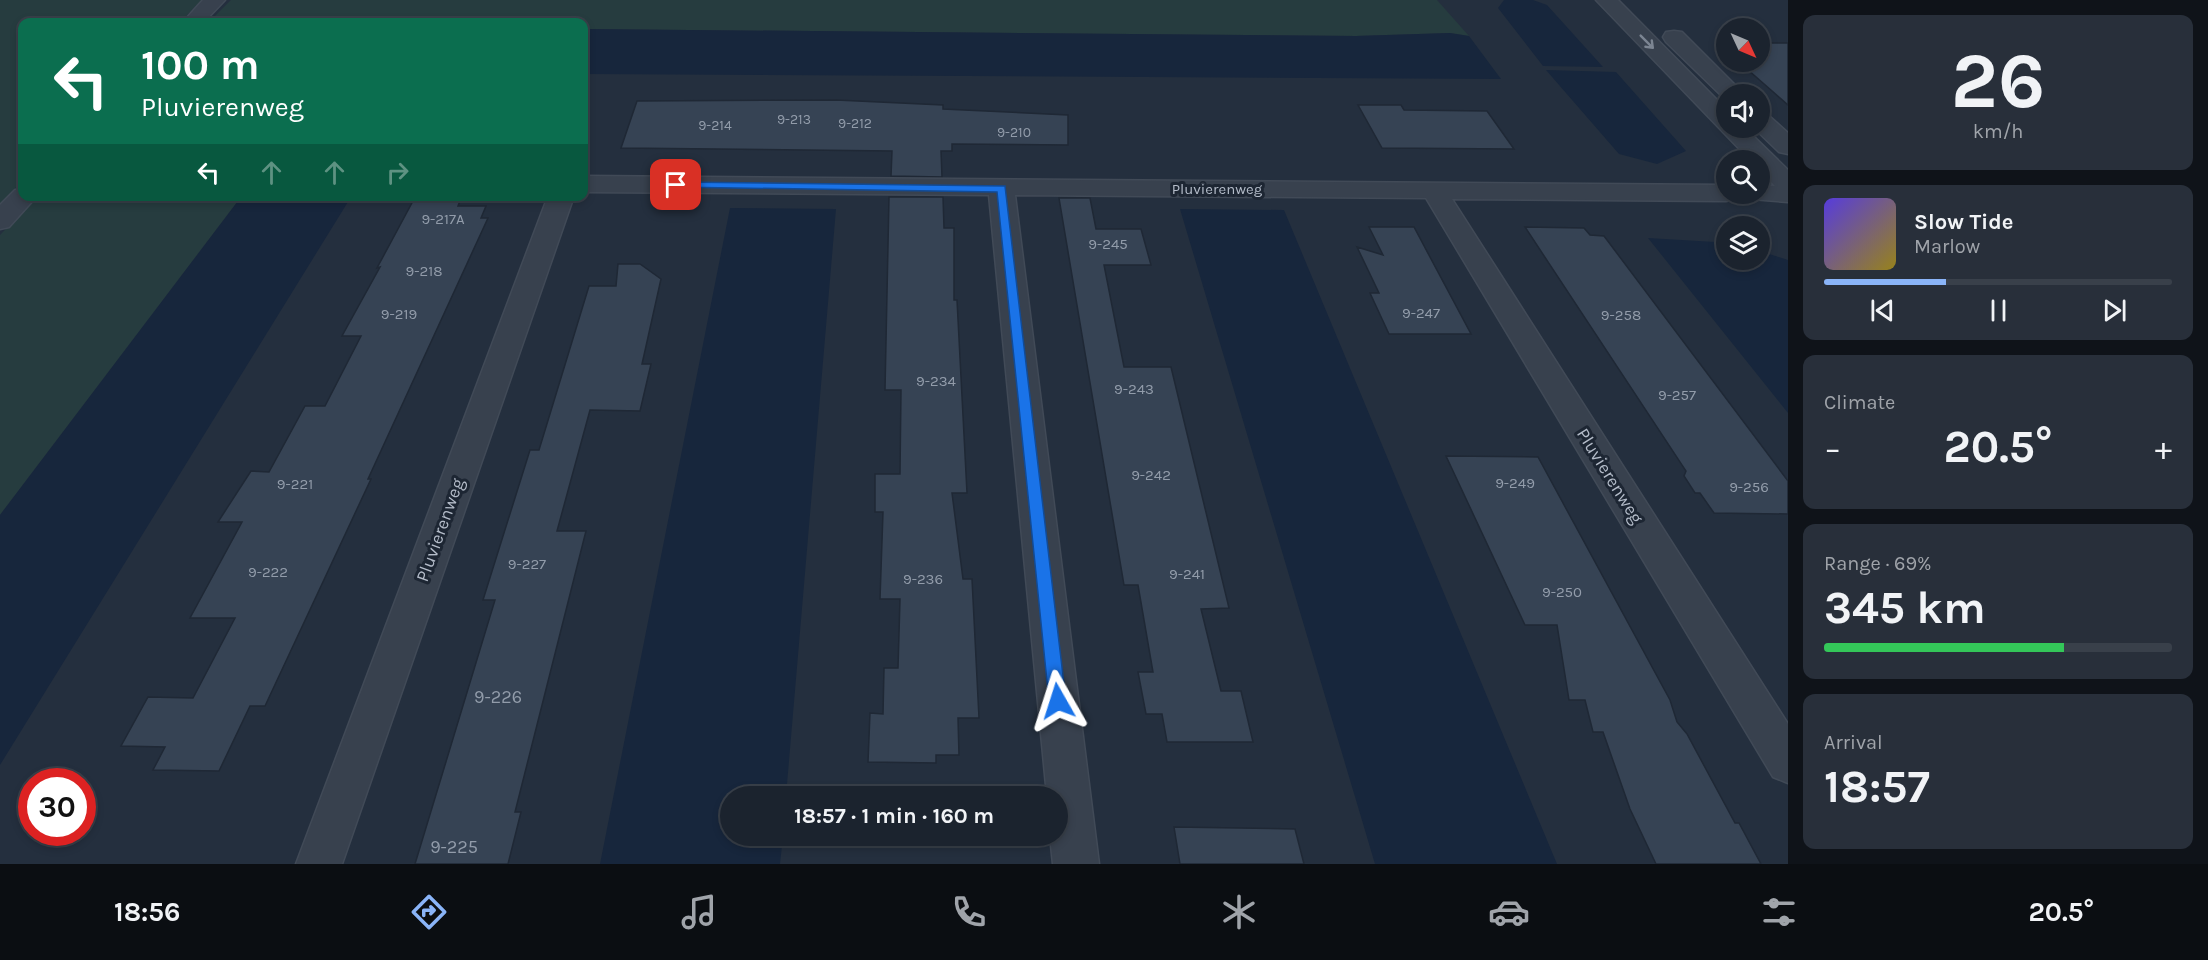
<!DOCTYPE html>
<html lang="en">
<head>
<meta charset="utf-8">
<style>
  :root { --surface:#1b232e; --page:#282f3a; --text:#f1f3f6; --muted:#a0a4aa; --line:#39404a; --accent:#8ab4f8 }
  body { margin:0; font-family:Karla,sans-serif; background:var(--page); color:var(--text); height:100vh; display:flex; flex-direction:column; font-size:22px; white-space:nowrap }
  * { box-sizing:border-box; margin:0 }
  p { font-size:20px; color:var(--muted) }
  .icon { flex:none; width:33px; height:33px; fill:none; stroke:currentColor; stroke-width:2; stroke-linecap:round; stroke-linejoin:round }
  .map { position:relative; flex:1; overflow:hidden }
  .panel { display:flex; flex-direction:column; gap:15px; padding:15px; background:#0f1319; width:420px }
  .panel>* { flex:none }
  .guide { position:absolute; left:18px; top:18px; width:570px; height:183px; border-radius:12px; box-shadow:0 3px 9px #0003,0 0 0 2px var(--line); background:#0b6e4f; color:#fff; overflow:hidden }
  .needle { width:39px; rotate:134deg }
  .controls { position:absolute; left:1716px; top:18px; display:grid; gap:12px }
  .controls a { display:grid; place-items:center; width:54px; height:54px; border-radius:50%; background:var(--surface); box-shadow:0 3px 9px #0003,0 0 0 2px var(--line); font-size:30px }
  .speed { position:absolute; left:18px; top:768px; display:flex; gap:12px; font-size:30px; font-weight:700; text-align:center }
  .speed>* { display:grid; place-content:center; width:78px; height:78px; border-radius:50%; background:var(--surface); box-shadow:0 3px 9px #0003,0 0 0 2px var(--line); line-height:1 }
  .speed .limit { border:9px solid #d22; background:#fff; color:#111 }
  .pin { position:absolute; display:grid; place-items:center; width:51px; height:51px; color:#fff; margin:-26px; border-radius:12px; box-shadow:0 3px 9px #0006 }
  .me { position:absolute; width:66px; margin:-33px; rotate:354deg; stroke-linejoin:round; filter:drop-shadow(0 0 4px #0008) }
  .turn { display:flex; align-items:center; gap:21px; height:126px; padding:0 24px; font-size:27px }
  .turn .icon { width:78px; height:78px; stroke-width:2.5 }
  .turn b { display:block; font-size:42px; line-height:51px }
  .lanes { display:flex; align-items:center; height:57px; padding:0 24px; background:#0003; justify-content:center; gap:30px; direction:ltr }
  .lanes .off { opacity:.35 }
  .big { font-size:45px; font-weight:700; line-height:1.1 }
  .panel .tile { flex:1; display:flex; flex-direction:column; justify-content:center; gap:9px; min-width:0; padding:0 21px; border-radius:12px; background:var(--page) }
  .panel .dial { align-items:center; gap:0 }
  .dial b { font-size:78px; line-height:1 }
  .song { display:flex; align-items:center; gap:18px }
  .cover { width:72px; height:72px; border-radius:9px; background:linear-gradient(135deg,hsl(250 70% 55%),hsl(50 70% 35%)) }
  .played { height:6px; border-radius:3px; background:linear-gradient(90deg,var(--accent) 35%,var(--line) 35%) }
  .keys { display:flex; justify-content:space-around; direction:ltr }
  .heat { display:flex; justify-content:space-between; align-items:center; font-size:33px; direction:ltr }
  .charge { height:9px; border-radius:4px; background:linear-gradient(90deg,#34c759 69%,var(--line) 0) }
  .trip { position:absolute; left:720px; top:786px; width:348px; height:60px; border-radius:30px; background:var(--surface); box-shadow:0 3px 9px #0003,0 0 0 2px var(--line); font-weight:700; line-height:60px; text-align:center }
  .tab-bar { display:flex; height:96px; justify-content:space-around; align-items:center; background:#0b0e12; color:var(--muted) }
  .tab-bar .icon { width:42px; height:42px }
  .tab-bar .current { color:var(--accent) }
  .tab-bar b { font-size:27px; color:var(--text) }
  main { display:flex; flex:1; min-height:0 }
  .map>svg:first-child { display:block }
  .green { fill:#263c3f }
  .water { fill:#17263c }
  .building { fill:#364354; stroke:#1f2835; stroke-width:1.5 }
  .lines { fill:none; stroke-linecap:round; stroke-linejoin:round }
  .minor-casing { stroke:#414a57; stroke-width:3 }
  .minor { fill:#38414e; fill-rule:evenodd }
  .oneway { stroke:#7c8592 }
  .route { fill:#1a73e8; stroke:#114b97; stroke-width:1.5 }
  .labels { text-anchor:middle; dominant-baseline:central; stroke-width:6; stroke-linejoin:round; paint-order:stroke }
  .far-number-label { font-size:14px; fill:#929caa }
  .far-street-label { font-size:15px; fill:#b4bcc9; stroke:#1d2633 }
  .number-label { font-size:15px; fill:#929caa }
  .street-label { font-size:18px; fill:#b4bcc9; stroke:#1d2633 }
  .near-number-label { font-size:18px; fill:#929caa }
</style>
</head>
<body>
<main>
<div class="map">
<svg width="1788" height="864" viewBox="0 0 1788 864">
  <rect width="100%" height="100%" fill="#242f3e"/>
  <!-- green -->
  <path class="green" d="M0 0H202L180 22H22V181L0 204Z
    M231 0H1437L1469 36 1450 33 1356 36 584 29V22H209Z
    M37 197H241L0 515V235Z"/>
  <!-- water -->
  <path class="water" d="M1504 0H1533L1547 5 1603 67 1543 66 1498 8Z
    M584 29 1356 36 1450 33 1469 36 1501 79 584 74Z
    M1546 70 1616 72 1686 151 1657 164 1619 154Z
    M241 197H351L0 765V515Z
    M730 208 836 209 786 796H730V836H783L780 864H600Z
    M1180 209 1284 210 1557 864H1375Z
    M1648 238 1715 242 1726 252V260H1760V251L1788 260V413Z"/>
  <!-- building -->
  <path class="building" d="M1760 43H1788V105L1739 62H1760Z
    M836 100 943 105V109L1068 115V145L952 144V151H941L942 177 891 176 892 151 621 148 637 101Z
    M1358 105H1401L1404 110 1487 111 1514 149 1382 148Z
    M889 197H943L944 228H954V300H957L967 493H952L963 579H972L979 718H958L959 755H936V763L868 762 870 713 883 714 884 668H898L900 599H880L883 512H875V474H900L901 390H885Z
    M1059 198H1090L1096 229H1141L1151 265H1104L1124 367H1171L1229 608 1201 609 1221 691H1241L1253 742H1167L1162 714H1146L1138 672H1153L1138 585H1124Z
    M413 201H460L458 206H486L481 218H488L368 479H371L265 706H250L219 771 153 770 165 747 121 746 148 697 193 698 235 618H190L242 522H218L251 471 269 472 305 406H325L361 336H342L380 267 377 268Z
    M1369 227H1414L1471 334H1389L1370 293H1379L1357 247 1383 255Z
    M1525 227 1584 228 1590 235 1604 236 1788 481V514L1714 513 1700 493H1695L1684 476 1686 471Z
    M618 264H640L661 279 642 364H651L640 411 590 410 557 531H586L515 812H521L508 864H415L495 600H483L530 450H539L589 286H616Z
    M1446 456 1538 457 1670 700 1677 722 1687 734 1735 823H1739L1761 864H1656L1630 809 1603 732H1593L1585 700H1569L1557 625H1525Z
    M1174 827 1295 829 1304 864H1180Z"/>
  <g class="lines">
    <defs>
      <path id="minor" d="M203 0H225L204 22H183Z
        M1596 0H1618L1726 109V128H1745L1788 170V202L1751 199 1747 194H1760V185L1775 186 1760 170V160H1750Z
        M1674 31 1682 32 1744 94H1726L1725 99 1666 42 1663 37 1666 32Z
        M1760 113 1768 115 1788 133V154L1779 152 1754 128H1760Z
        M584 176 1726 185V194H1739L1735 199 1726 201 1452 199 1788 724V783L1773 777 1426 198 1015 195 1099 864H1053L1050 836H1058V796H1047L989 195 584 192Z
        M22 189V196H37L9 227 0 229V205L15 190Z
        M548 196H574L342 864H296Z"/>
    </defs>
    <!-- minor casing -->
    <use href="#minor" class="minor-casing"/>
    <!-- minor -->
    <use href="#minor" class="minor"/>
  </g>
  <!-- one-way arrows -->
  <defs><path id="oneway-shaft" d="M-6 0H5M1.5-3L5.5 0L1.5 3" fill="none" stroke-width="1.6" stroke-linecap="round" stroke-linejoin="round" transform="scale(1.5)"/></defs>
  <use class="oneway" href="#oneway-shaft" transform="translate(1647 42) rotate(45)"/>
  <!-- route -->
  <path class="route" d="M676 182 1005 186 1066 701 1064 707 1058 709 1052 707 1049 701 997 192 673 187 671 185Z"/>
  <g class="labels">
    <!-- far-number labels -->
    <g class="far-number-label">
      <text x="794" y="119">9-213</text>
      <text x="855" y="123">9-212</text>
      <text x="715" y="125">9-214</text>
      <text x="1014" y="132">9-210</text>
    </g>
    <!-- far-street labels -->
    <g class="far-street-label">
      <text x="1217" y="189">Pluvierenweg</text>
    </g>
    <!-- number labels -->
    <g class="number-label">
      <text x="443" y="219">9-217A</text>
      <text x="1108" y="244">9-245</text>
      <text x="424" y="271">9-218</text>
      <text x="1421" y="313">9-247</text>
      <text x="399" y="314">9-219</text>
      <text x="1621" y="315">9-258</text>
      <text x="936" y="381">9-234</text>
      <text x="1134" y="389">9-243</text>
      <text x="1677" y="395">9-257</text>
      <text x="1151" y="475">9-242</text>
      <text x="1515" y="483">9-249</text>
      <text x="295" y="484">9-221</text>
      <text x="1749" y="487">9-256</text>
      <text x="527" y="564">9-227</text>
      <text x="268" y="572">9-222</text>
      <text x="1187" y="574">9-241</text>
      <text x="923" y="579">9-236</text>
      <text x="1562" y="592">9-250</text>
    </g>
    <!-- street labels -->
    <g class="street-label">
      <text transform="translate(1610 476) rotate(58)">Pluvierenweg</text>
      <text transform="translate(440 530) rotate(-70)">Pluvierenweg</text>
    </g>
    <!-- near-number labels -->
    <g class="near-number-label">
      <text x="498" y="697">9-226</text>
      <text x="454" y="847">9-225</text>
    </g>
  </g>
</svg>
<div class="controls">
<a><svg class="needle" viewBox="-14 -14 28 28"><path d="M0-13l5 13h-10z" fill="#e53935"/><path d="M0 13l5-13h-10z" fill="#a0a4aa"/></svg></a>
<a><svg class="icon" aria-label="sound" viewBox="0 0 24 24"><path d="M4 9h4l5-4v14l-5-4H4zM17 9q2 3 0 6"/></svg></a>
<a><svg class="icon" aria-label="search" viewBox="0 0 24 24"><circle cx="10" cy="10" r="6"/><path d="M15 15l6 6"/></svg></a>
<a><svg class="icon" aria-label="layers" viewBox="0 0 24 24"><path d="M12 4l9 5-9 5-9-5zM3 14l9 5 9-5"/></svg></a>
</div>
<div class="speed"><div class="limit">30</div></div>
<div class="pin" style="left:676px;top:185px;background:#d93025"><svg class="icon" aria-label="arrive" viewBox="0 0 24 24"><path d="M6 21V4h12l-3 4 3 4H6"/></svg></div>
<svg class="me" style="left:1058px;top:701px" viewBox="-20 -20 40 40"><path d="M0-17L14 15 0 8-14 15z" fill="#1a73e8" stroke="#fff" stroke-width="4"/></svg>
<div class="trip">18:57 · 1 min · 160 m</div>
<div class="guide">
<div class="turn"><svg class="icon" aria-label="left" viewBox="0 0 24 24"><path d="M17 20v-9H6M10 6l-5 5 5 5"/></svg><div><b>100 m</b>Pluvierenweg</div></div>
<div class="lanes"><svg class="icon" aria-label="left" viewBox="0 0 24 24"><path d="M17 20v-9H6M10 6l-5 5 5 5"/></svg><svg class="icon off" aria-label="ahead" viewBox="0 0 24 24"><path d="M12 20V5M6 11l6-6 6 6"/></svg><svg class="icon off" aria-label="ahead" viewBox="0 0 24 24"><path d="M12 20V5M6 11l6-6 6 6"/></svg><svg class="icon off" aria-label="right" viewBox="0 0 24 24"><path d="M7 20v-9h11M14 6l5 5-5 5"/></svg></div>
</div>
</div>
<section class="panel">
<div class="tile dial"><b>26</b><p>km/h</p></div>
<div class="tile">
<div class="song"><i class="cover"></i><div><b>Slow Tide</b><p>Marlow</p></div></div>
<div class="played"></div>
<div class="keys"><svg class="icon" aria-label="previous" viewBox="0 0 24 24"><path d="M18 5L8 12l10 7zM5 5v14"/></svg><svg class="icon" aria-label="pause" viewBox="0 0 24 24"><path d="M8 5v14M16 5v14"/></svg><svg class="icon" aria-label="next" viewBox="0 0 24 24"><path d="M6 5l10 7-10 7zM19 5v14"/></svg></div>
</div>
<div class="tile"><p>Climate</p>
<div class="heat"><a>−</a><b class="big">20.5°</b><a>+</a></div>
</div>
<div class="tile"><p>Range · 69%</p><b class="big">345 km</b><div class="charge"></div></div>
<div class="tile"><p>Arrival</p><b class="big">18:57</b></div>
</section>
</main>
<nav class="tab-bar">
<b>18:56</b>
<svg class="icon current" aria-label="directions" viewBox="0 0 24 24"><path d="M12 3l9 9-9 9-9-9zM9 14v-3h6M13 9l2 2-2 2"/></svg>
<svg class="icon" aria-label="music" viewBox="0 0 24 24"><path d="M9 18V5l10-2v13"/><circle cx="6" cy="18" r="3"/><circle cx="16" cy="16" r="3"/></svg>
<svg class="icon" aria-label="phone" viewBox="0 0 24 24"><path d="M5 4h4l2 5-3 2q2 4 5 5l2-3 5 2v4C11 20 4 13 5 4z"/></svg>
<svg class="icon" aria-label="climate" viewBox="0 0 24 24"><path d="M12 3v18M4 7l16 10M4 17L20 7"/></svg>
<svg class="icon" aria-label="car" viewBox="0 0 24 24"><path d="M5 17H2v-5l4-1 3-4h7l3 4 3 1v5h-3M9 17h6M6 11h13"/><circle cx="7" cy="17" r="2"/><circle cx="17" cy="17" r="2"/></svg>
<svg class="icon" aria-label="filters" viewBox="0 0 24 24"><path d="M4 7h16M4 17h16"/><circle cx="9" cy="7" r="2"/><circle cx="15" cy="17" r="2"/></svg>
<b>20.5°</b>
</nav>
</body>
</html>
